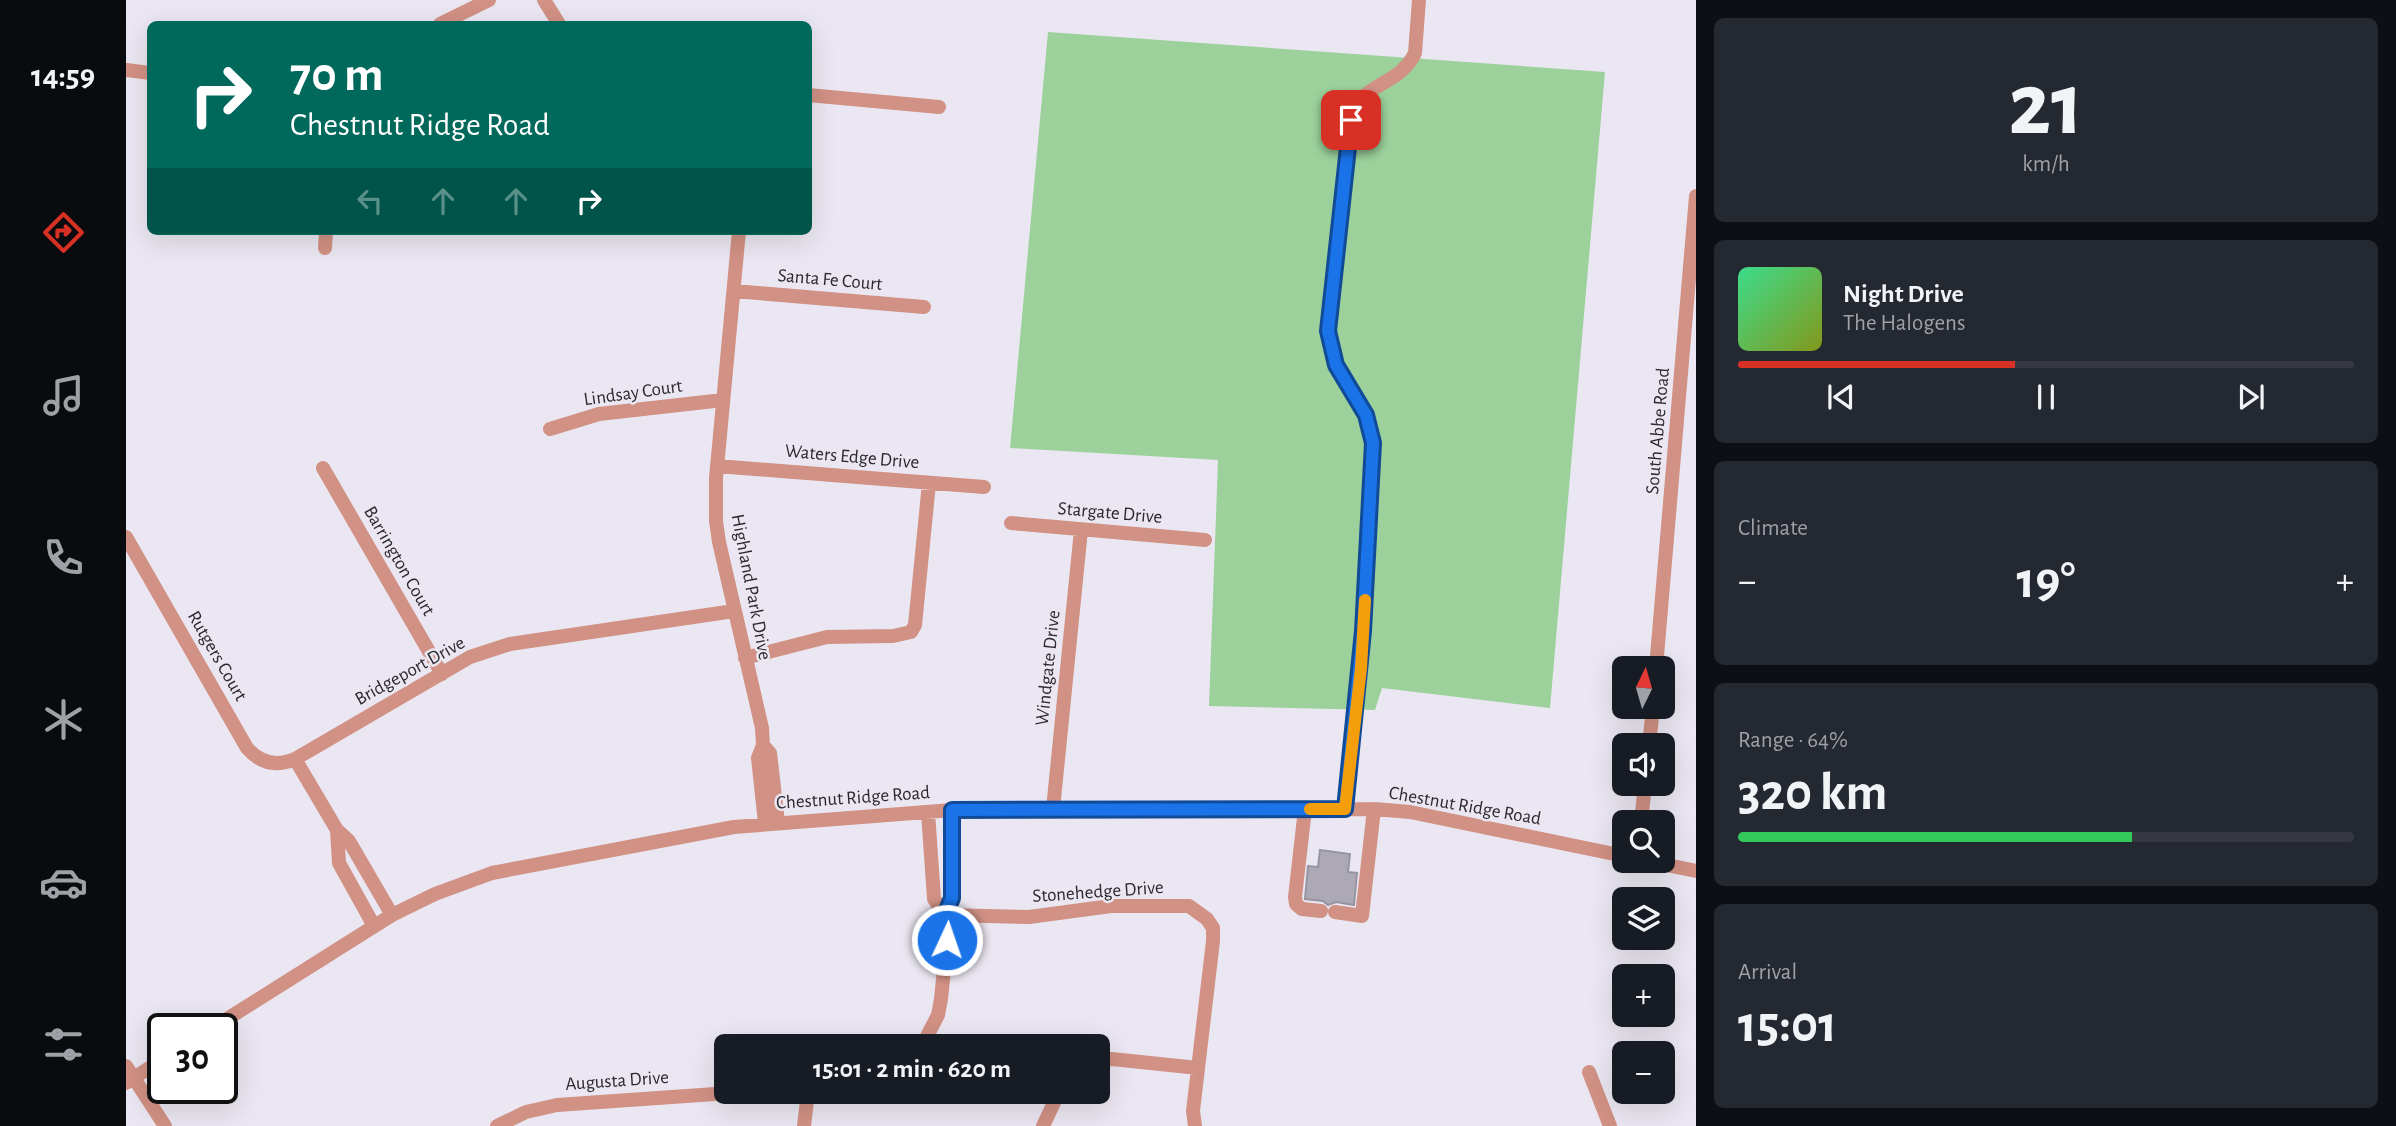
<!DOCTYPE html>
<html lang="en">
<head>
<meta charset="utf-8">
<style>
  :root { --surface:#171b24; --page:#242831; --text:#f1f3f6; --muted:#9ea1a6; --line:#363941; --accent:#d93025 }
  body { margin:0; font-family:"Alegreya Sans",sans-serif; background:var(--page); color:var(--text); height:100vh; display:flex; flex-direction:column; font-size:26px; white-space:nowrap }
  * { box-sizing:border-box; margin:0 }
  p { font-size:23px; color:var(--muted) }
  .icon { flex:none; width:38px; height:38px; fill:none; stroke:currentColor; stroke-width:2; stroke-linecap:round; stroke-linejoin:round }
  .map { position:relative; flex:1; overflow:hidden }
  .sheet { display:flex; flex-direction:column; gap:18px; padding:18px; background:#0d0f14; width:700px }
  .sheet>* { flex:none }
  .top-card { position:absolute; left:21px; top:21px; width:665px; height:214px; border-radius:10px; box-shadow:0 7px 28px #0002; background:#00695c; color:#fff; overflow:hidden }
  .needle { width:46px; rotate:5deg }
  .buttons { position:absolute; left:1486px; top:656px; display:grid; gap:14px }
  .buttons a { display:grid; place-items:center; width:63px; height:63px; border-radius:10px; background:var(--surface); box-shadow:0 7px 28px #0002; font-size:35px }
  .speed { position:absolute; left:21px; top:1013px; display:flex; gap:14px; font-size:35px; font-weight:700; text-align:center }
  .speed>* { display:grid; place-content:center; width:91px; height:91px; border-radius:50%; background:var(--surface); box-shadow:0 7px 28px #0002; line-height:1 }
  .speed .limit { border:4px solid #111; border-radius:10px; background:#fff; color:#111 }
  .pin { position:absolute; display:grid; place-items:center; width:60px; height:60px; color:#fff; margin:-30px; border-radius:14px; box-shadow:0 4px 10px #0006 }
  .me { position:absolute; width:77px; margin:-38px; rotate:3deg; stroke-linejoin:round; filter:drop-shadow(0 0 5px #0008) }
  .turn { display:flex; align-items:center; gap:24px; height:147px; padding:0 28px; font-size:32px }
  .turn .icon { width:91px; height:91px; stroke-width:2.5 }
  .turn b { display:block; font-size:49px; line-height:60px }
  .lanes { display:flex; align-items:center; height:66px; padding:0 28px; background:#0003; justify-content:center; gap:35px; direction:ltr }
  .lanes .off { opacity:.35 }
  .big { font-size:52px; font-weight:700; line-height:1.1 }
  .sheet .card { flex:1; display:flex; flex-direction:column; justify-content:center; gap:10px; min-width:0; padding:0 24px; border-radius:10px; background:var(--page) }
  .sheet .dial { align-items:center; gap:0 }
  .dial b { font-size:91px; line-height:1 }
  .song { display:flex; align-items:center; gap:21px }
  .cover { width:84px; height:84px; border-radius:10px; background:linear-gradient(135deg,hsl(150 70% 55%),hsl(70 70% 35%)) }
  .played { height:7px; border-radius:4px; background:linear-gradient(90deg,var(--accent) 45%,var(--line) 45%) }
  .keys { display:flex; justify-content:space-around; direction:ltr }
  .heat { display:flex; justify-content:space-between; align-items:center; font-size:38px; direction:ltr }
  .charge { height:10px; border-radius:5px; background:linear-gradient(90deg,#34c759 64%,var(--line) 0) }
  .trip { position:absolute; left:588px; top:1034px; width:396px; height:70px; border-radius:10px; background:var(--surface); box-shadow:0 7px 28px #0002; font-weight:700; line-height:70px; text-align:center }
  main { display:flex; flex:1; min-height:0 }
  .tab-bar { display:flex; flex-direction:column; width:126px; justify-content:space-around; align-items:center; background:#090b0e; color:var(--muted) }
  .tab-bar .icon { width:49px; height:49px }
  .tab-bar .current { color:var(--accent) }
  .tab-bar b { font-size:32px; color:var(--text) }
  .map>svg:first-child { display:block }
  .green { fill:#9cd19c }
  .building { fill:#aca9b4; stroke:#96949e; stroke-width:2 }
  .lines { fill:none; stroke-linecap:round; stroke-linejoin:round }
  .minor { stroke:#d19184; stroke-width:14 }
  .route-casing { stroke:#114b97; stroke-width:18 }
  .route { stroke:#1a73e8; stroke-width:12 }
  .slow { stroke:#f59e0b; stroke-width:12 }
  .labels { text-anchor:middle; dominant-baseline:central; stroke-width:5; stroke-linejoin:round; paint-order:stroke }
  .street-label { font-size:19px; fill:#2b292d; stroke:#ebe7f2 }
</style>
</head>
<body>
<main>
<nav class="tab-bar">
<b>14:59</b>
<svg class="icon current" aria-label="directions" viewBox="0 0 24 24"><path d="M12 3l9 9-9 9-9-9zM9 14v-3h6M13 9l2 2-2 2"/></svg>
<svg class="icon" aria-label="music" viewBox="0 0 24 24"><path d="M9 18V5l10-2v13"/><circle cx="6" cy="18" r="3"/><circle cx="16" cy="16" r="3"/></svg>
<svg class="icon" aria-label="phone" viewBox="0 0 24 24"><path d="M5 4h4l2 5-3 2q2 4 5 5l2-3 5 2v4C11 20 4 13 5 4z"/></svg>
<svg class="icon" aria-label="climate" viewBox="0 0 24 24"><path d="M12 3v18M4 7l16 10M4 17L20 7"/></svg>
<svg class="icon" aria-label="car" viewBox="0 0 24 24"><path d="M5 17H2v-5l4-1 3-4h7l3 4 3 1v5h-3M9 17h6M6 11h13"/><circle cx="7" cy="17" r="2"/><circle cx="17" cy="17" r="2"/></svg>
<svg class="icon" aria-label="filters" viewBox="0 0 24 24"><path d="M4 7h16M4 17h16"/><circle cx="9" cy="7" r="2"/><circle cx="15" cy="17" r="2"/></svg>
</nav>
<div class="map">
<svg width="1570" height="1126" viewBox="0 0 1570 1126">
  <rect width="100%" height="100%" fill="#ebe7f2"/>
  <!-- green -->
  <path class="green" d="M922 32 1479 72 1424 708 1256 688 1249 710 1083 706 1092 460 884 448Z"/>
  <!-- building -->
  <path class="building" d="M1194 850 1224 854 1222 872 1231 873 1228 905 1210 902 1202 905 1197 901 1179 899 1182 866 1192 867Z"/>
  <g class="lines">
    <!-- minor -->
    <path class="minor" d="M418 0 433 24
      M314 24 363 0
      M0 70 24 73
      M682 95 813 107
      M613 231 590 478V521L593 542 636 728 637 745 632 758 639 823
      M199 248 200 231
      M608 291 798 307
      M424 429 473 414 597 400
      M591 466 858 487
      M197 468 316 674
      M885 523 1079 540
      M0 537 121 748C134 763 150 767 169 759L344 657 384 644 608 611
      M619 658 701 637 767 636 785 632 789 625 803 483
      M1530 668 1570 196
      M637 745 644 753 652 822
      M1523 746 1527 707
      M169 759 211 830 223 841 266 915
      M927 809 955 530
      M1179 809 1169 897 1170 904 1176 909 1195 911
      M1219 809 1235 668 1246 443C1243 408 1224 393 1210 364 1203 349 1202 332 1203 315L1227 113C1237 83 1274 85 1289 53L1293 0
      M802 812 808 899 819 915
      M1515 822 1519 784
      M211 830 213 863 248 926
      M1521 861 1570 871
      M1209 912 1236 916 1248 809
      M819 915 903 917 985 906H1063L1081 919 1087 928V941L1067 1111 1069 1126
      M85 1029 266 915 309 894 366 873 608 827 826 810 1248 809 1284 812 1498 856
      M796 1046 812 1015 815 999 821 940 819 915 826 898V810
      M971 1060 986 1059 1072 1068
      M0 1066 39 1126
      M1463 1072 1484 1126
      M0 1083 37 1059
      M371 1126 400 1112 431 1105 618 1092
      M678 1126 682 1092
      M917 1126 933 1092"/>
  </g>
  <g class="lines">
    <defs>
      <path id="route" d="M821 940 819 915 826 898V810L1219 809 1237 631 1247 443 1240 415 1210 365 1202 331 1225 120"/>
    </defs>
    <!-- route casing -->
    <use href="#route" class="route-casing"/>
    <!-- route -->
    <use href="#route" class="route"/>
    <!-- slow -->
    <path class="slow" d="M1184 809H1219L1235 668 1239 600"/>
  </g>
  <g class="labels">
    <!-- street labels -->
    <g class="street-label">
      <text transform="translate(704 280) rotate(5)">Santa Fe Court</text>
      <text transform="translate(507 393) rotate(-8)">Lindsay Court</text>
      <text transform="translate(1532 431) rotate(-85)">South Abbe Road</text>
      <text transform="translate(726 457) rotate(5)">Waters Edge Drive</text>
      <text transform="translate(984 513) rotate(5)">Stargate Drive</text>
      <text transform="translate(273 561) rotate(60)">Barrington Court</text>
      <text transform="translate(625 587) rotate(79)">Highland Park Drive</text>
      <text transform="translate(91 656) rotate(60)">Rutgers Court</text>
      <text transform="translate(922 668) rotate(-84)">Windgate Drive</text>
      <text transform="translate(284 671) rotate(-29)">Bridgeport Drive</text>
      <text transform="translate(727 798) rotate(-4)">Chestnut Ridge Road</text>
      <text transform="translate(1339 806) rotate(10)">Chestnut Ridge Road</text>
      <text transform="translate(972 892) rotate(-4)">Stonehedge Drive</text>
      <text transform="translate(491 1081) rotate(-4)">Augusta Drive</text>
    </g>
  </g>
</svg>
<div class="buttons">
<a><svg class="needle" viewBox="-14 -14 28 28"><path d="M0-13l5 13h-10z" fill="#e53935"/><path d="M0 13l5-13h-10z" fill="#9ea1a6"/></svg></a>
<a><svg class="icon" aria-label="sound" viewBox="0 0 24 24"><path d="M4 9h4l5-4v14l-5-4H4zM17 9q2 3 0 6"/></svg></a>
<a><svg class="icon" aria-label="search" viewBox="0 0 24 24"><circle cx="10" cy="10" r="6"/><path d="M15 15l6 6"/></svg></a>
<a><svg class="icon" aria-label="layers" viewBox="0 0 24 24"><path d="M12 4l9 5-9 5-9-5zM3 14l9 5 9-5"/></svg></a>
<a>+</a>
<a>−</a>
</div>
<div class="speed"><div class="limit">30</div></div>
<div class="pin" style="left:1225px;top:120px;background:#d93025"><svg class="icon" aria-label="arrive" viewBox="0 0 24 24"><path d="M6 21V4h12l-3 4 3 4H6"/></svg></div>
<svg class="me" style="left:821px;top:940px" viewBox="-20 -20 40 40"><circle r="17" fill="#1a73e8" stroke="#fff" stroke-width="3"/><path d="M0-11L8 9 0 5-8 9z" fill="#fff"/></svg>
<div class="trip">15:01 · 2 min · 620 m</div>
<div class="top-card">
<div class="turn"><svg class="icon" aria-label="right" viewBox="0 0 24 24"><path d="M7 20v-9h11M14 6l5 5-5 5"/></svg><div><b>70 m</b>Chestnut Ridge Road</div></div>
<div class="lanes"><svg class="icon off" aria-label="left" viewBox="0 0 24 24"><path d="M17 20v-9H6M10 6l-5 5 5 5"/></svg><svg class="icon off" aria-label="ahead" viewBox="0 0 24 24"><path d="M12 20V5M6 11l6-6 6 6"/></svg><svg class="icon off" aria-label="ahead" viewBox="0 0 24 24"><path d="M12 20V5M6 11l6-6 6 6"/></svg><svg class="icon" aria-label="right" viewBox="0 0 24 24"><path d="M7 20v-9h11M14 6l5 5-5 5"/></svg></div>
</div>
</div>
<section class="sheet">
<div class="card dial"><b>21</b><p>km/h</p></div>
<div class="card">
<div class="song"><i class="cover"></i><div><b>Night Drive</b><p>The Halogens</p></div></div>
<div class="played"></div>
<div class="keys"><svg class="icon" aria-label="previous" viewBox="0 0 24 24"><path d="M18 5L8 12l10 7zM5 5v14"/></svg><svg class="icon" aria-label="pause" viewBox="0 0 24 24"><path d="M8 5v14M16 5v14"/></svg><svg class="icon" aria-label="next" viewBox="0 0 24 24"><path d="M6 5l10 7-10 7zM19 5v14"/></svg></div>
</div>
<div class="card"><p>Climate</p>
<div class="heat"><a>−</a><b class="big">19°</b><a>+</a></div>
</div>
<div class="card"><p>Range · 64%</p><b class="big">320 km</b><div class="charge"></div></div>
<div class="card"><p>Arrival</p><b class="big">15:01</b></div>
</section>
</main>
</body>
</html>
